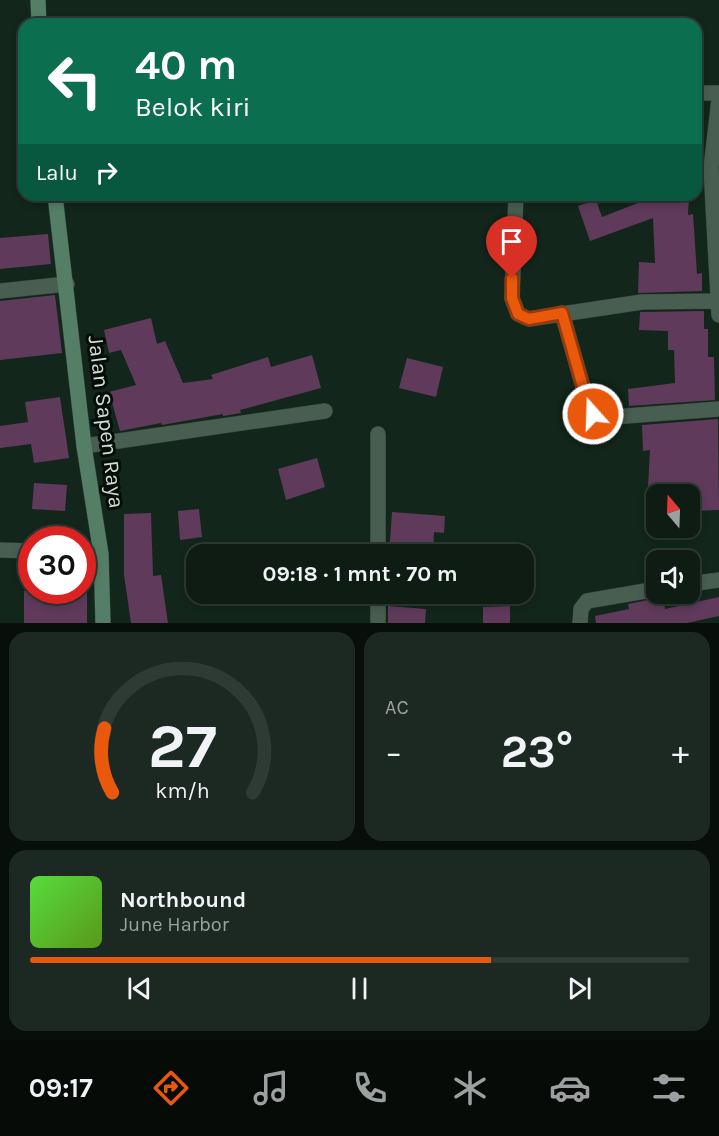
<!DOCTYPE html>
<html lang="id">
<head>
<meta charset="utf-8">
<style>
  :root { --surface:#0e1c14; --page:#1c2922; --text:#f1f3f6; --muted:#9ba1a0; --line:#2e3a34; --accent:#ea580c }
  body { margin:0; font-family:Karla,sans-serif; background:var(--page); color:var(--text); height:100vh; display:flex; flex-direction:column; font-size:22px; white-space:nowrap }
  * { box-sizing:border-box; margin:0 }
  p { font-size:20px; color:var(--muted) }
  .icon { flex:none; width:33px; height:33px; fill:none; stroke:currentColor; stroke-width:2; stroke-linecap:round; stroke-linejoin:round }
  .map { position:relative; height:623px; overflow:hidden }
  .side { display:flex; flex-direction:column; gap:9px; padding:9px; background:#080f0b; flex:1 }
  .side>* { flex:none }
  .banner { position:absolute; left:18px; top:18px; width:684px; height:183px; border-radius:18px; box-shadow:0 3px 9px #0003,0 0 0 2px var(--line); background:#0b6e4f; color:#fff; overflow:hidden }
  .needle { width:39px; rotate:341deg }
  .tools { position:absolute; left:646px; top:484px; display:grid; gap:12px }
  .tools a { display:grid; place-items:center; width:54px; height:54px; border-radius:12px; background:var(--surface); box-shadow:0 3px 9px #0003,0 0 0 2px var(--line); font-size:30px }
  .speed { position:absolute; left:18px; top:526px; display:flex; gap:12px; font-size:30px; font-weight:700; text-align:center }
  .speed>* { display:grid; place-content:center; width:78px; height:78px; border-radius:50%; background:var(--surface); box-shadow:0 3px 9px #0003,0 0 0 2px var(--line); line-height:1 }
  .speed .limit { border:9px solid #d22; background:#fff; color:#111 }
  .pin { position:absolute; display:grid; place-items:center; width:51px; height:51px; color:#fff; margin:-62px -26px; border-radius:50% 50% 50% 0; rotate:-45deg; box-shadow:0 0 6px #0007 }
  .pin .icon { rotate:45deg }
  .me { position:absolute; width:66px; margin:-33px; rotate:340deg; stroke-linejoin:round; filter:drop-shadow(0 0 4px #0008) }
  .turn { display:flex; align-items:center; gap:21px; height:126px; padding:0 18px; font-size:27px }
  .turn .icon { width:78px; height:78px; stroke-width:2.5 }
  .turn b { display:block; font-size:42px; line-height:51px }
  .then { display:flex; align-items:center; height:57px; padding:0 18px; background:#0003; gap:12px; font-size:22px }
  .big { font-size:45px; font-weight:700; line-height:1.1 }
  .side .tile { flex:1; display:flex; flex-direction:column; justify-content:center; gap:9px; min-width:0; padding:0 21px; border-radius:18px; background:var(--page) }
  .side .dial { align-items:center; gap:0 }
  .dial svg { height:156px; overflow:visible; fill:none; stroke:var(--line); stroke-width:7; stroke-linecap:round; text-anchor:middle }
  .dial text { fill:var(--text); stroke:none }
  .song { display:flex; align-items:center; gap:18px }
  .cover { width:72px; height:72px; border-radius:9px; background:linear-gradient(135deg,hsl(110 70% 55%),hsl(90 70% 35%)) }
  .played { height:6px; border-radius:3px; background:linear-gradient(90deg,var(--accent) 70%,var(--line) 70%) }
  .keys { display:flex; justify-content:space-around; direction:ltr }
  .heat { display:flex; justify-content:space-between; align-items:center; font-size:33px; direction:ltr }
  .side .tiles { flex:1; display:grid; gap:9px; grid-template-columns:1fr 1fr }
  .tile:last-child { grid-column:span 2 }
  .trip { position:absolute; left:186px; top:544px; width:348px; height:60px; border-radius:18px; background:var(--surface); box-shadow:0 3px 9px #0003,0 0 0 2px var(--line); font-weight:700; line-height:60px; text-align:center }
  .tabs { display:flex; height:96px; justify-content:space-around; align-items:center; background:#060b08; color:var(--muted) }
  .tabs .icon { width:42px; height:42px }
  .tabs .on { color:var(--accent) }
  .tabs b { font-size:27px; color:var(--text) }
  .map>svg:first-child { display:block }
  .building { fill:#5f3a5b }
  .lines { fill:none; stroke-linecap:round; stroke-linejoin:round }
  .street-casing { stroke:#324038; stroke-width:16 }
  .secondary-casing { stroke:#324038; stroke-width:16 }
  .street { stroke:#485e51; stroke-width:15 }
  .secondary { stroke:#557e67; stroke-width:15 }
  .route-casing { stroke:#983908; stroke-width:15 }
  .route { stroke:#ea580c; stroke-width:10 }
  .labels { text-anchor:middle; dominant-baseline:central; stroke-width:6; stroke-linejoin:round; paint-order:stroke }
  .street-label { font-size:22px; fill:#d1ddd5; stroke:#050d08 }
</style>
</head>
<body>
<div class="map">
<svg width="719" height="623" viewBox="0 0 719 623">
  <rect width="100%" height="100%" fill="#12261b"/>
  <!-- building -->
  <path class="building" d="M639 195H689L688 215 693 214 697 274 702 273V291L638 293 639 262 655 263 653 218 590 241 578 206 596 200 602 217 638 203Z
    M48 234 51 264 0 269V238Z
    M55 295 62 353 0 360V301Z
    M704 311V329H708V357H714L715 400 629 406 628 389 675 383 674 350H668V331L639 330 640 312Z
    M151 318 157 344 165 341 183 383 213 379 211 375 268 357 271 367 312 355 321 388 240 410 241 413 223 416V414L162 425 161 423 120 431 109 392 136 385 121 350 109 353 104 330Z
    M407 358 443 367 436 397 399 388Z
    M60 397 69 458 34 463 31 444 0 448V426L28 422 25 402Z
    M718 419 719 510 690 511V495H681V490L648 487 650 450 643 451 642 425Z
    M317 458 325 487 286 500 278 469Z
    M34 483 67 485 65 511 32 509Z
    M199 509 202 537 180 540 178 511Z
    M392 512 445 516 444 533 434 532 433 555H389Z
    M151 513 153 576 161 575 168 623H131L124 575V514Z
    M24 591H87V623H24Z
    M663 597 665 609 719 597V616L687 623H596L595 616 629 609 628 604Z
    M388 606 426 609 425 623H388Z
    M510 606V623H483V607Z"/>
  <g class="lines">
    <defs>
      <path id="street" d="M696 93H719
        M719 99 711 168 719 315
        M516 195 512 298 518 314 529 319 642 302 718 301
        M0 291 67 284
        M562 313 589 408 593 414 599 418 719 409
        M378 434V555
        M84 446 325 411
        M0 550 32 551
        M82 553 101 554
        M690 584 719 580
        M378 594V623
        M580 623 581 609 587 601 657 589"/>
      <path id="secondary" d="M38 0 39 24
        M55 195 84 446 101 554 103 623"/>
    </defs>
    <!-- street casing -->
    <use href="#street" class="street-casing"/>
    <!-- secondary casing -->
    <use href="#secondary" class="secondary-casing"/>
    <!-- street -->
    <use href="#street" class="street"/>
    <!-- secondary -->
    <use href="#secondary" class="secondary"/>
  </g>
  <g class="lines">
    <defs>
      <path id="route" d="M512 278V298L518 314 529 319 562 313 589 408 593 414"/>
    </defs>
    <!-- route casing -->
    <use href="#route" class="route-casing"/>
    <!-- route -->
    <use href="#route" class="route"/>
  </g>
  <g class="labels">
    <!-- street labels -->
    <g class="street-label">
      <text transform="translate(106 422) rotate(83)">Jalan Sapen Raya</text>
    </g>
  </g>
</svg>
<div class="tools">
<a><svg class="needle" viewBox="-14 -14 28 28"><path d="M0-13l5 13h-10z" fill="#e53935"/><path d="M0 13l5-13h-10z" fill="#9ba1a0"/></svg></a>
<a><svg class="icon" aria-label="sound" viewBox="0 0 24 24"><path d="M4 9h4l5-4v14l-5-4H4zM17 9q2 3 0 6"/></svg></a>
</div>
<div class="speed"><div class="limit">30</div></div>
<div class="pin" style="left:512px;top:278px;background:#d93025"><svg class="icon" aria-label="arrive" viewBox="0 0 24 24"><path d="M6 21V4h12l-3 4 3 4H6"/></svg></div>
<svg class="me" style="left:593px;top:414px" viewBox="-20 -20 40 40"><circle r="17" fill="#ea580c" stroke="#fff" stroke-width="3"/><path d="M0-11L8 9 0 5-8 9z" fill="#fff"/></svg>
<div class="trip">09:18 · 1 mnt · 70 m</div>
<div class="banner">
<div class="turn"><svg class="icon" aria-label="left" viewBox="0 0 24 24"><path d="M17 20v-9H6M10 6l-5 5 5 5"/></svg><div><b>40 m</b>Belok kiri</div></div>
<div class="then">Lalu<svg class="icon" aria-label="right" viewBox="0 0 24 24"><path d="M7 20v-9h11M14 6l5 5-5 5"/></svg></div>
</div>
</div>
<section class="side">
<div class="tiles">
<div class="tile dial"><svg viewBox="0 0 100 80">
<path d="M14 69A42 42 0 1 1 86 69"/>
<path d="M14 69A42 42 0 0 1 10 36" stroke="#ea580c"/>
<text x="50" y="56" font-size="32" font-weight="700">27</text>
<text x="50" y="72" font-size="11">km/h</text>
</svg></div>
<div class="tile"><p>AC</p>
<div class="heat"><a>−</a><b class="big">23°</b><a>+</a></div>
</div>
<div class="tile">
<div class="song"><i class="cover"></i><div><b>Northbound</b><p>June Harbor</p></div></div>
<div class="played"></div>
<div class="keys"><svg class="icon" aria-label="previous" viewBox="0 0 24 24"><path d="M18 5L8 12l10 7zM5 5v14"/></svg><svg class="icon" aria-label="pause" viewBox="0 0 24 24"><path d="M8 5v14M16 5v14"/></svg><svg class="icon" aria-label="next" viewBox="0 0 24 24"><path d="M6 5l10 7-10 7zM19 5v14"/></svg></div>
</div>
</div>
</section>
<nav class="tabs">
<b>09:17</b>
<svg class="icon on" aria-label="directions" viewBox="0 0 24 24"><path d="M12 3l9 9-9 9-9-9zM9 14v-3h6M13 9l2 2-2 2"/></svg>
<svg class="icon" aria-label="music" viewBox="0 0 24 24"><path d="M9 18V5l10-2v13"/><circle cx="6" cy="18" r="3"/><circle cx="16" cy="16" r="3"/></svg>
<svg class="icon" aria-label="phone" viewBox="0 0 24 24"><path d="M5 4h4l2 5-3 2q2 4 5 5l2-3 5 2v4C11 20 4 13 5 4z"/></svg>
<svg class="icon" aria-label="climate" viewBox="0 0 24 24"><path d="M12 3v18M4 7l16 10M4 17L20 7"/></svg>
<svg class="icon" aria-label="car" viewBox="0 0 24 24"><path d="M5 17H2v-5l4-1 3-4h7l3 4 3 1v5h-3M9 17h6M6 11h13"/><circle cx="7" cy="17" r="2"/><circle cx="17" cy="17" r="2"/></svg>
<svg class="icon" aria-label="filters" viewBox="0 0 24 24"><path d="M4 7h16M4 17h16"/><circle cx="9" cy="7" r="2"/><circle cx="15" cy="17" r="2"/></svg>
</nav>
</body>
</html>
